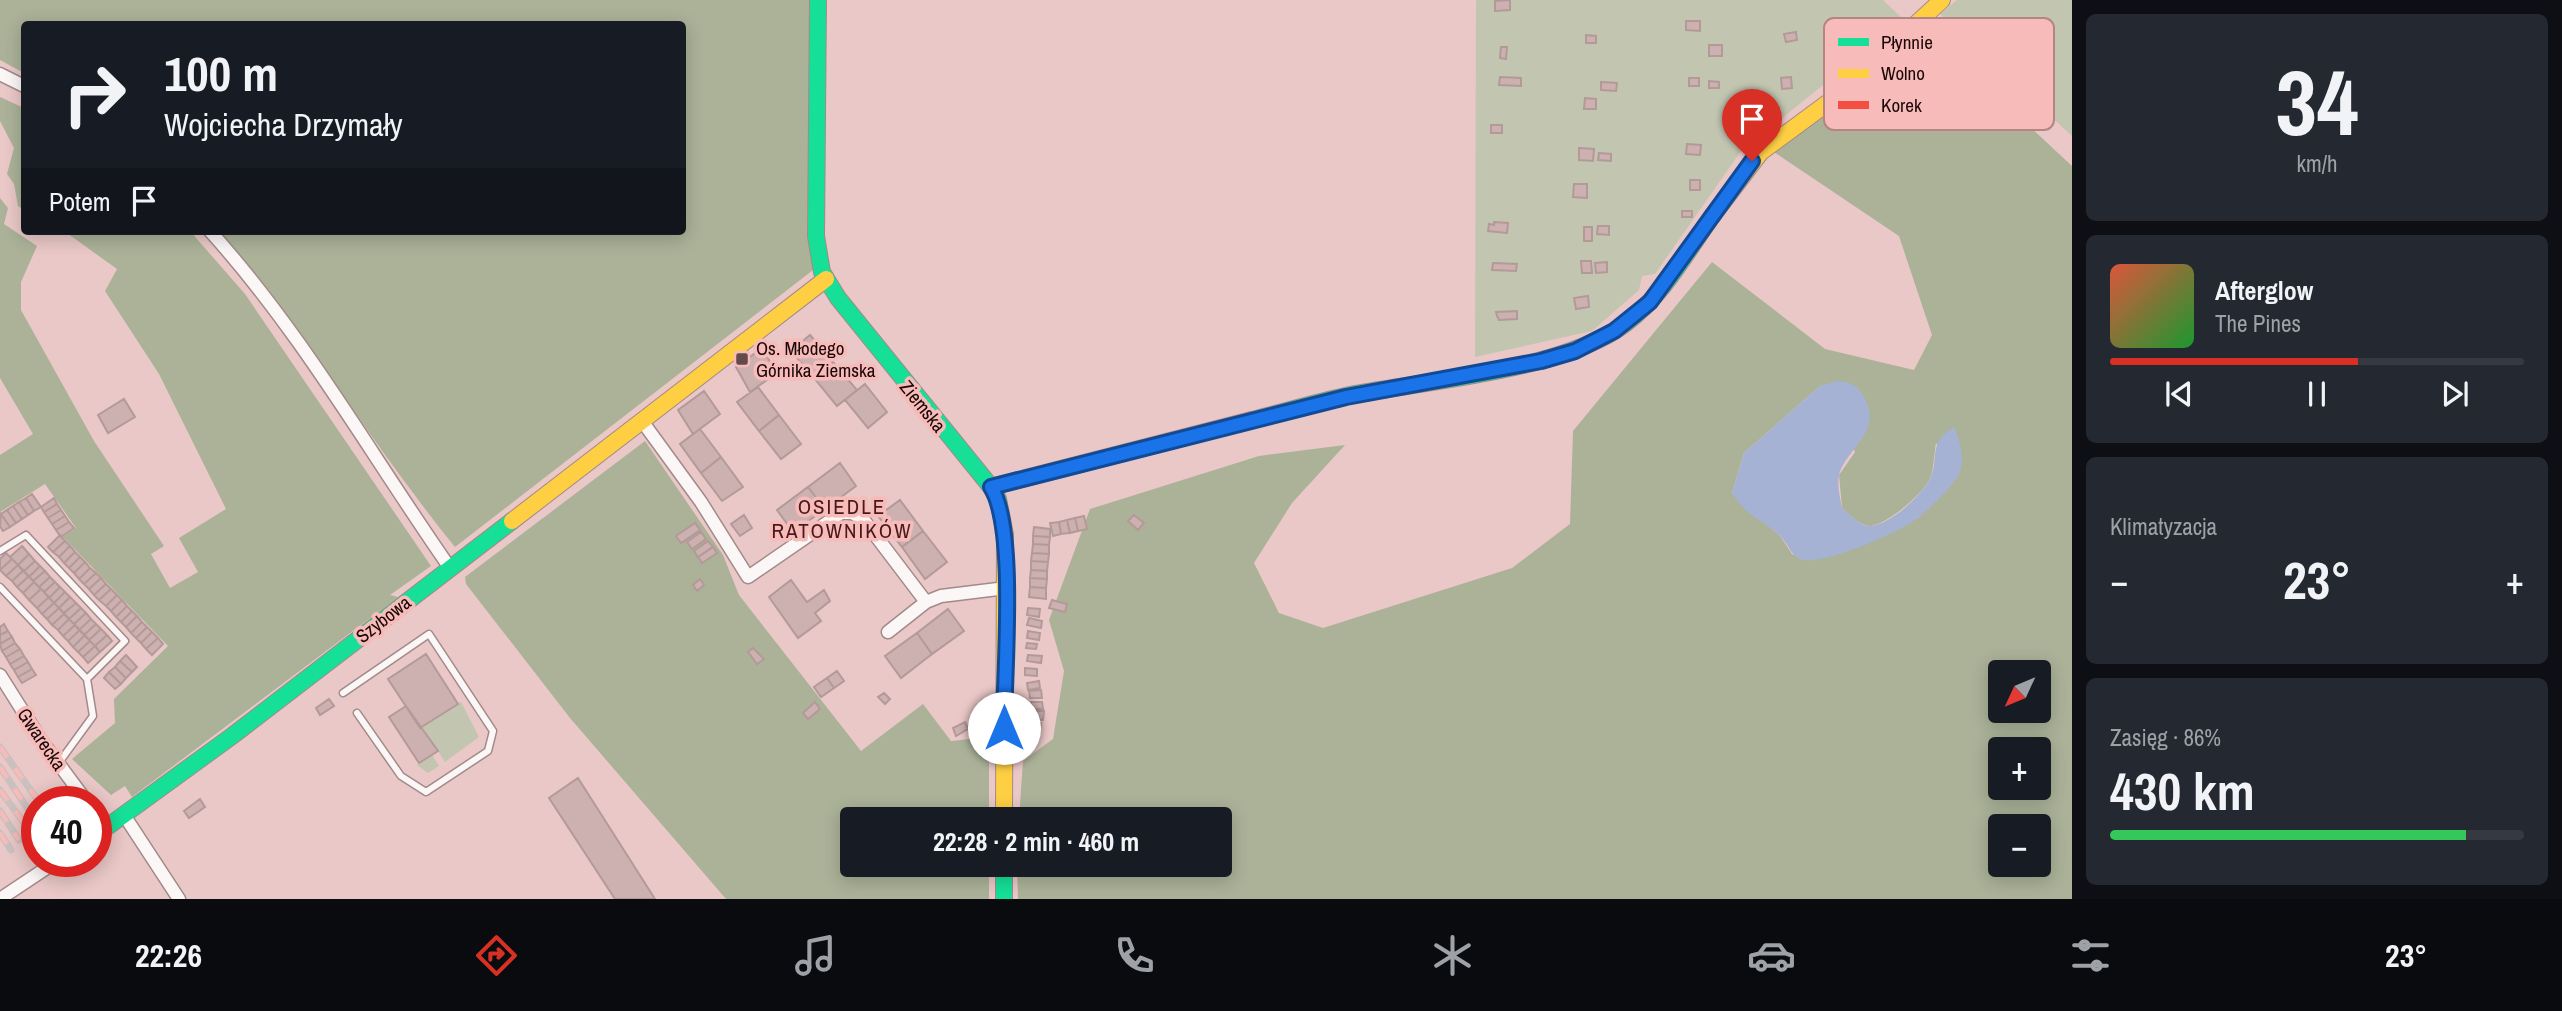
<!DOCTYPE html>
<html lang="pl">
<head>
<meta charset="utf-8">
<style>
  :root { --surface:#171b24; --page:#242831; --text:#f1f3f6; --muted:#9ea1a6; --line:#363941; --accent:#d93025 }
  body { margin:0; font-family:"Archivo Narrow",sans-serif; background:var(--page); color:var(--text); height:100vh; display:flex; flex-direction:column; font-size:26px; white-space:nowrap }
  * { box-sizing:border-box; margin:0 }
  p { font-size:23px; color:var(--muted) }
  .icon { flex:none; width:38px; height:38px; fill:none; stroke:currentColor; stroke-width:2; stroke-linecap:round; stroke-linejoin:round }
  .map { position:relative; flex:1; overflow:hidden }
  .side { display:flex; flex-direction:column; gap:14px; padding:14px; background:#0d0f14; width:490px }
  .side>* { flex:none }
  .guide { position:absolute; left:21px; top:21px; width:665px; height:214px; border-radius:7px; box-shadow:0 4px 18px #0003; background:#171b24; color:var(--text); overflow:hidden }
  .needle { width:46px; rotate:226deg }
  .fabs { position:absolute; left:1988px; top:660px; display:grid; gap:14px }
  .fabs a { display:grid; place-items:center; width:63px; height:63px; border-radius:7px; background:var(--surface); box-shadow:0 4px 18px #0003; font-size:35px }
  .speed { position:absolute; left:21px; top:786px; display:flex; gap:14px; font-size:35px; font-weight:700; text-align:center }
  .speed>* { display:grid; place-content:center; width:91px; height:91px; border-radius:50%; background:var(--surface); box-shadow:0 4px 18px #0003; line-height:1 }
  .speed .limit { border:10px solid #d22; background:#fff; color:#111 }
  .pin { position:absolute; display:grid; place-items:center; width:60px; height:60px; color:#fff; margin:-72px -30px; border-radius:50% 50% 50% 0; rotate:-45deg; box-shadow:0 0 7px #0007 }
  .pin .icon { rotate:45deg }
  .me { position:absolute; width:77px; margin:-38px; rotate:0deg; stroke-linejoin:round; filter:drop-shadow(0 0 5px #0008) }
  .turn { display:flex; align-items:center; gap:24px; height:147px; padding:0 28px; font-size:32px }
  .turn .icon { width:91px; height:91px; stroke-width:2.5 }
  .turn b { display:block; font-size:49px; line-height:60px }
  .then { display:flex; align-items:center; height:66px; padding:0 28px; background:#0003; gap:14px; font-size:26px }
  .big { font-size:52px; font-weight:800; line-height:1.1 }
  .side .card { flex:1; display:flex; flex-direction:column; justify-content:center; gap:10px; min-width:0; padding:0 24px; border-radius:10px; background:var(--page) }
  .side .dial { align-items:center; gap:0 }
  .dial b { font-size:91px; line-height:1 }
  .song { display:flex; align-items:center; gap:21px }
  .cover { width:84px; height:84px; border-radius:10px; background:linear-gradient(135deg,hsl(10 70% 55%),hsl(130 70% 35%)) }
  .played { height:7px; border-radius:4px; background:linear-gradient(90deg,var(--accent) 60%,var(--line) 60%) }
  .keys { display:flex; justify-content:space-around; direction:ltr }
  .heat { display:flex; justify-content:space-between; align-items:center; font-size:38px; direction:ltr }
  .charge { height:10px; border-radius:5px; background:linear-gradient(90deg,#34c759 86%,var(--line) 0) }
  .trip { position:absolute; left:840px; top:807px; width:392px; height:70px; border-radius:7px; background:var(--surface); box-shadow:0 4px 18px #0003; font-weight:800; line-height:70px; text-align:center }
  .tab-bar { display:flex; height:112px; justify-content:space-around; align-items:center; background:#090b0e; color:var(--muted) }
  .tab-bar .icon { width:49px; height:49px }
  .tab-bar .on { color:var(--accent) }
  .tab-bar b { font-size:32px; color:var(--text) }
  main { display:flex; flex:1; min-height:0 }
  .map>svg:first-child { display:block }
  .green { fill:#c2c5b0 }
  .forest { fill:#abb298; fill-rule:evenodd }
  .water { fill:#a6b2d4 }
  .building { fill:#cdb1b1; stroke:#b39a99; stroke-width:2 }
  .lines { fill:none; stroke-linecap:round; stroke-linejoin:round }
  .lane-casing { stroke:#a28a89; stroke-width:9 }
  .street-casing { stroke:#a28a89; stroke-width:15 }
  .fast-casing { stroke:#a28a89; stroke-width:18 }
  .slow-casing { stroke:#a28a89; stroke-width:18 }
  .jam-casing { stroke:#a28a89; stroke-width:18 }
  .lane { stroke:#fcf7f7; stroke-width:6 }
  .street { stroke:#fcf7f7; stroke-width:12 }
  .fast { stroke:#16e098; stroke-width:16 }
  .slow { stroke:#ffcf43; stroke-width:16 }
  .jam { stroke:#f24e42; stroke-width:16 }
  .rail-casing { stroke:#c9c0bf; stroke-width:7 }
  .rail { stroke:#f7bbb9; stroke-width:4.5; stroke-dasharray:13; stroke-linecap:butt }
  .route-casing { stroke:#114b97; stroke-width:18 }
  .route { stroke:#1a73e8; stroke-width:12 }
  .poi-dot { fill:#624b4a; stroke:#f7bbb9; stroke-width:2.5 }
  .labels { text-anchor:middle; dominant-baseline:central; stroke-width:7; stroke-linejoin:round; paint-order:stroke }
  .poi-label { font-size:19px; fill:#1a0707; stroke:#f7bbb9; text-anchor:start }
  .street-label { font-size:19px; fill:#1a0707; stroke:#f7bbb9 }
  .neighbourhood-label { font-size:21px; letter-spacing:2px; fill:#47191a; stroke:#f7bbb9 }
  .key { fill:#f7bbb9; stroke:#b58584; stroke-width:2 }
  .key-label { font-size:19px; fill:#1a0707 }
</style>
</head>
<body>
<main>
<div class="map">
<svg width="2072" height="899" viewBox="0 0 2072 899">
  <rect width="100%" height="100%" fill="#e9c8c7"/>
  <!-- green -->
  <path class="green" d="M1476 0H1883L1904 20 1741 151 1655 274 1642 276 1639 290 1592 331 1475 357Z
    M1957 0H2072V136L1940 14Z
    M461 702 479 737 445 762 422 726Z
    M432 755 439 766 428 773 417 765Z"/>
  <!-- forest -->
  <path class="forest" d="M0 0H811L813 270 455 547C372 445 304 330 216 231H682V24H24V73L0 60Z
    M1925 29 2072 166V899H1018L1017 865 1220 864V819H1019L1023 761 1053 739 1064 671 1049 620 1090 509 1259 456 1345 445 1292 503 1254 563 1279 613 1323 628 1512 568 1570 524 1573 431 1712 262 1825 349 1914 370 1932 335 1899 236 1771 150 1809 126ZM1820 386 1855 452 1839 475 1842 508C1849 514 1859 525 1869 526 1886 526 1926 492 1931 476 1934 466 1934 454 1936 443L1959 474 1918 518 1854 548 1805 560 1792 554 1781 537 1732 493 1744 453ZM2000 672H2039V710H2000ZM2000 749H2039V788H2000ZM2000 826H2039V864H2000Z
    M0 97 24 108V210L18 206 14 184 7 174 14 148 0 121Z
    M0 198 8 208 4 224 37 246 21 282V310L94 441 164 546 151 554 170 588 198 572 179 538 226 509 159 374 105 291 117 269 64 231H190L245 294 431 566 390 595 398 597 132 797 125 786 111 795 72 759 115 723 114 699 168 646 63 537 76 528 45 484 0 512V455L33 434 0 378Z
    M645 441 723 555 739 595 861 751 923 704 951 741 989 737V819H852V864L989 865V899H726L570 718 466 584 465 577Z"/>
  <!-- water -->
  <path class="water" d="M1837 381C1852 382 1860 387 1866 401 1881 434 1845 450 1839 475 1837 484 1840 498 1842 508 1849 513 1860 526 1869 526 1889 526 1921 496 1930 479 1940 457 1927 443 1954 427 1960 440 1965 460 1959 474 1955 484 1928 510 1919 517 1901 532 1826 564 1804 560 1791 557 1790 547 1782 538 1764 519 1749 520 1732 493L1744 453 1820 386Z"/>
  <!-- building -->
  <path class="building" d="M1510 0V10L1495 11V1Z
    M1686 21H1700V31L1686 30Z
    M1796 32 1797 40 1786 42 1784 34Z
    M1586 35 1596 36V43H1586Z
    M1709 45H1722V56H1709Z
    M1501 47H1507L1506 59 1500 58Z
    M1500 77 1521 78V86L1499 85Z
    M1791 77 1792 88 1782 89 1781 78Z
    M1689 78H1699V86H1689Z
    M1709 81 1719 82V88H1709Z
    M1601 82 1617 83 1616 91 1601 90Z
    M1585 98 1596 99V109H1584Z
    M1491 125H1502V133H1491Z
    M1687 144 1701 145 1700 155 1686 154Z
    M1579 148 1594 149 1593 161 1579 160Z
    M1599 153 1611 154V161L1598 160Z
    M1690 180H1700V190H1690Z
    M1574 184H1587V198L1573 197Z
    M1682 211H1692V217H1682Z
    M1494 222 1508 223 1507 233 1488 231 1489 224 1494 225Z
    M1598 226H1609V235L1597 234Z
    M1584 227H1592V241H1584Z
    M1581 261H1591L1592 273H1582Z
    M1607 262V272L1596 273 1595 263Z
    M1493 263 1517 264 1516 271 1492 270Z
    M1588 296 1589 307 1576 309 1574 298Z
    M1517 311V319L1499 320 1497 316 1496 312Z
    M810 335 833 362 814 378 791 351Z
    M761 349 778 372 750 392 736 367Z
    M833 362 857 390 837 406 814 378Z
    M865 384 887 412 868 428 845 400Z
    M758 387 779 415 759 431 737 402Z
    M704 391 720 414 693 434 678 410Z
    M124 399 135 417 108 433 98 415Z
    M779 415 801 444 781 459 759 431Z
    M700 429 721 457 701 473 680 444Z
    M721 457 743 487 722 501 701 473Z
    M840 463 856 486 825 509 808 487Z
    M808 487 825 509 793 532 777 510Z
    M32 494 41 507 34 511 26 498Z
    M26 498 34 511 28 515 19 502Z
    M54 498 57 504 44 512 41 507Z
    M900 500 923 531 902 547 878 516Z
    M19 502 28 515 22 519 13 506Z
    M57 504 61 510 48 518 44 512Z
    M13 506 22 519 16 523 7 510Z
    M7 510 16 523 10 527 1 514Z
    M61 510 65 516 52 524 48 518Z
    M1 514 10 527 3 531 0 526Z
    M744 515 752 528 740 536 731 524Z
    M1134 515 1144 523 1138 530 1128 521Z
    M65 516 69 522 56 530 52 524Z
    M1084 516 1087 529 1078 531 1075 518Z
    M1075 518 1078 531 1070 533 1067 520Z
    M1067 520 1070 533 1061 534 1059 522Z
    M69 522 74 528 61 537 56 530Z
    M1059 522 1061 534 1053 536 1050 523Z
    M695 523 700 530 681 543 676 536Z
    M1034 527 1050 529V537L1033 536Z
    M923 531 947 562 925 579 902 547Z
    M701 532 706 539 692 549 687 542Z
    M60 535 65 541 53 552 48 547Z
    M1033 536 1050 537 1049 545 1033 544Z
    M65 541 70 546 59 557 53 552Z
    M708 541 713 547 698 557 694 551Z
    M1033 544 1049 545V554L1032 553Z
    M22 546 29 554 18 565 10 557Z
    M70 546 75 552 64 563 59 557Z
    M713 547 717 553 702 563 698 557Z
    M75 552 80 557 69 568 64 563Z
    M6 553 12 559 0 570V559Z
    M1032 553 1049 554 1048 562 1031 561Z
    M29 554 35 561 24 571 18 565Z
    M80 557 85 562 74 573 69 568Z
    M12 559 18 565 6 576 0 570Z
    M35 561 40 566 29 577 24 571Z
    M1031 561 1048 562 1047 571 1031 570Z
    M85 562 90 568 79 579 74 573Z
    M18 565 23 571 12 581 6 576Z
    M40 566 45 571 33 581 29 577Z
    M90 568 96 573 84 584 79 579Z
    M1031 570 1047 571V579L1030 578Z
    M23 571 29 576 17 587 12 581Z
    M45 571 50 577 39 587 33 581Z
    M96 573 101 578 89 589 84 584Z
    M29 576 34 582 23 593 17 587Z
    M50 577 55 582 44 592 39 587Z
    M101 578 106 584 94 595 89 589Z
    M1030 578 1047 579 1046 588 1030 587Z
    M700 579 704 585 697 591 693 585Z
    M791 580 807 602 824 590 830 601 815 613 821 621 798 638 769 597Z
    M34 582 41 589 29 600 23 593Z
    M55 582 60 587 49 598 44 592Z
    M106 584 111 589 99 600 94 595Z
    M60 587 65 592 54 603 49 598Z
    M1030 587 1046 588V599L1029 597Z
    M41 589 49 597 37 608 29 600Z
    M111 589 117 595 106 606 99 600Z
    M65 592 70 597 59 608 54 603Z
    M117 595 122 600 111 611 106 606Z
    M49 597 54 603 42 614 37 608Z
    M70 597 76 603 64 613 59 608Z
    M122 600 127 606 116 617 111 611Z
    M1052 600 1067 604 1065 612 1049 608Z
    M54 603 59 608 47 619 42 614Z
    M76 603 81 608 69 619 64 613Z
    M127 606 132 611 121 622 116 617Z
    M59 608 64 614 52 625 47 619Z
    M81 608 86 613 74 624 69 619Z
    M1028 608 1040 609 1039 617 1027 615Z
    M948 609 964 631 932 654 917 633Z
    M132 611 137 616 126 627 121 622Z
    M86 613 91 619 79 630 74 624Z
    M64 614 69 619 58 630 52 625Z
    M137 616 142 622 131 633 126 627Z
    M1029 618 1042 621 1041 628 1027 625Z
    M69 619 75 625 63 636 58 630Z
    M91 619 96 624 84 635 79 630Z
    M142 622 147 627 136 638 131 633Z
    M4 624 8 631 0 635V627Z
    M96 624 101 629 89 640 84 635Z
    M75 625 80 630 68 641 63 636Z
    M147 627 152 632 141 643 136 638Z
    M101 629 107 635 95 646 89 640Z
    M80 630 85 635 73 647 68 641Z
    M8 631 12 637 0 644V635Z
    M1028 631 1040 633 1039 640 1027 638Z
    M152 632 158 638 146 649 141 643Z
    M917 633 932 654 901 678 885 656Z
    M85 635 90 641 78 652 73 647Z
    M107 635 112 641 100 652 95 646Z
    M12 637 15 643 2 651 0 644Z
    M158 638 163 644 152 655 146 649Z
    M90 641 95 646 83 657 78 652Z
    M15 643 20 649 6 657 2 651Z
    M1027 643 1037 644 1036 649 1026 648Z
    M95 646 100 652 88 663 83 657Z
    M753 648 764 659 757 664 748 652Z
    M20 649 24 656 10 664 6 657Z
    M426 654 458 704 420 728 388 679Z
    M126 655 137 667 132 672 120 661Z
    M1028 655 1042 656 1041 663 1027 661Z
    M24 656 28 662 14 670 10 664Z
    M120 661 132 672 126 678 115 667Z
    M28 662 32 669 18 677 14 670Z
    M115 667 126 678 121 684 109 672Z
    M1025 668 1037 669V676L1025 675Z
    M32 669 36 675 22 683 18 677Z
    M837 671 844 681 834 688 827 678Z
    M109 672 121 684 115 689 104 678Z
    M827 678 834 688 821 697 814 687Z
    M1039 681 1040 688 1028 690 1027 683Z
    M1041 690 1042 698H1030L1029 691Z
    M884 693 890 699 885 704 878 697Z
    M329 699 334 706 320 715 316 708Z
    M815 702 820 709 808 719 803 713Z
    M1031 702H1042L1043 709H1031Z
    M406 706 438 751 419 763 389 717Z
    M1031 711H1044L1043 720 1030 719Z
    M1029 721 1041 723 1040 730 1028 728Z
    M965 722 968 729 956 736 953 728Z
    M578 778 655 899H615L549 798Z
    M200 799 205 807 189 818 184 811Z"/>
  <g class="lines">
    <defs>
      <path id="lane" d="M0 551 26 535 125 641 87 679
        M0 587 87 679 93 716 58 764
        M343 693 429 634 493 731 488 751 426 792 401 776 357 713"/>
      <path id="street" d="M0 74 24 86
        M210 231C303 334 371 455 450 568
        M642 421 701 502 748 577 841 513H852L863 519 926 602 941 596 1006 588
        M888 632 926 602
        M0 675 41 740 87 802
        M96 814 107 828
        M124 815 179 899
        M0 899 57 861"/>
      <path id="fast" d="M818 0 816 236 822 272 838 298 991 487 998 499 1005 535
        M1252 420C1284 412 1317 402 1350 395 1427 381 1565 370 1626 323 1663 295 1686 253 1713 215
        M96 835 232 736 512 521
        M1004 864V899"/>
      <path id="slow" d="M1713 215 1761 152 1841 93 1942 0
        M512 521 826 279
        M1004 819 1005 535"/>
      <path id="jam" d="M991 487 1252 420"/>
    </defs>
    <!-- lane casing -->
    <use href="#lane" class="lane-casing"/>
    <!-- street casing -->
    <use href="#street" class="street-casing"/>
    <!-- fast casing -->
    <use href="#fast" class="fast-casing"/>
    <!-- slow casing -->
    <use href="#slow" class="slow-casing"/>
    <!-- jam casing -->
    <use href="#jam" class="jam-casing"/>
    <!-- lane -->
    <use href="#lane" class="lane"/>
    <!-- street -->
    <use href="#street" class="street"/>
    <!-- fast -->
    <use href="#fast" class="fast"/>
    <!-- slow -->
    <use href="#slow" class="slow"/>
    <!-- jam -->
    <use href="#jam" class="jam"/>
    <defs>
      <path id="rail" d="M0 747 37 799
        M0 767 36 821
        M0 790 29 830
        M0 811 19 840
        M0 833 11 850"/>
    </defs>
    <!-- rail casing -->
    <use href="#rail" class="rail-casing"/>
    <!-- rail -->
    <use href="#rail" class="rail"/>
  </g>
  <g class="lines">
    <defs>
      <path id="route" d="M1004 728C1004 673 1017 528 991 487L1346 397 1541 361 1575 351 1614 331 1650 302 1752 161"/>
    </defs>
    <!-- route casing -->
    <use href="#route" class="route-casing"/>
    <!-- route -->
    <use href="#route" class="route"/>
  </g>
  <!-- markers -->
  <rect class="poi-dot" x="735" y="352" width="14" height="14" rx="3.5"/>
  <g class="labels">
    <!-- poi labels -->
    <g class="poi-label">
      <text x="756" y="348">Os. Młodego<tspan x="756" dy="22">Górnika Ziemska</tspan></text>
    </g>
    <!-- street labels -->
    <g class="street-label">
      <text transform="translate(923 406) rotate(51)">Ziemska</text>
      <text transform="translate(383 619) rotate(-38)">Szybowa</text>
      <text transform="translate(42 739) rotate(56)">Gwarecka</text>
    </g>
    <!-- neighbourhood labels -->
    <g class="neighbourhood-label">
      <text x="842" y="506">OSIEDLE<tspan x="842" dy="24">RATOWNIKÓW</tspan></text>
    </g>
  </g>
  <!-- legend -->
  <rect x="1824" y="18" width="230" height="112" rx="10" class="key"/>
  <rect x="1838" y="38" width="31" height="8" fill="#16e098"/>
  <rect x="1838" y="69" width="31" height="9" fill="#ffcf43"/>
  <rect x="1838" y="101" width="31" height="8" fill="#f24e42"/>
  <g class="key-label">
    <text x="1881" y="49">Płynnie</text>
    <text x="1881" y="80">Wolno</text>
    <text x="1881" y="112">Korek</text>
  </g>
</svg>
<div class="fabs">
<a><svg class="needle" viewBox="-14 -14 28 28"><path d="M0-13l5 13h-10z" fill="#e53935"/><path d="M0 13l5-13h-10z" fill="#9ea1a6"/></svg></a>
<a>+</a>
<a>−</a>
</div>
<div class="speed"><div class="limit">40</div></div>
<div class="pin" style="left:1752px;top:161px;background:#d93025"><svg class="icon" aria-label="arrive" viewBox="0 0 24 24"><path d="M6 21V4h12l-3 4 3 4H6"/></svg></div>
<svg class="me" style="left:1004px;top:728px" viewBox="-20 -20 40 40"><circle r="19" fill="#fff"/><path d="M0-13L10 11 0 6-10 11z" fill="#1a73e8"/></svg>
<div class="trip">22:28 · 2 min · 460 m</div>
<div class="guide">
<div class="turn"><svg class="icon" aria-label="right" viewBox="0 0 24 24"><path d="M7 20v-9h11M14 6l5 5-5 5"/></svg><div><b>100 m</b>Wojciecha Drzymały</div></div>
<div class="then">Potem<svg class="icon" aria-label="arrive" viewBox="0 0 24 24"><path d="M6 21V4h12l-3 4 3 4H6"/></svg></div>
</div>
</div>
<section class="side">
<div class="card dial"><b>34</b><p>km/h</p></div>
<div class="card">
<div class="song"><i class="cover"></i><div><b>Afterglow</b><p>The Pines</p></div></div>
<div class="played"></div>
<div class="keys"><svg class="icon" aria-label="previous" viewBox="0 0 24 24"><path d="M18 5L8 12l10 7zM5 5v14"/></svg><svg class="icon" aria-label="pause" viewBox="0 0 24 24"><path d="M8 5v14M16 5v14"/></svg><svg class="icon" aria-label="next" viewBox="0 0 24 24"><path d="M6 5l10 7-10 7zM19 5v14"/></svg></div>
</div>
<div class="card"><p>Klimatyzacja</p>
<div class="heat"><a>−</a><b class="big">23°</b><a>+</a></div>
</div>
<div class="card"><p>Zasięg · 86%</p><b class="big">430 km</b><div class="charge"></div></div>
</section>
</main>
<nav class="tab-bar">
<b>22:26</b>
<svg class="icon on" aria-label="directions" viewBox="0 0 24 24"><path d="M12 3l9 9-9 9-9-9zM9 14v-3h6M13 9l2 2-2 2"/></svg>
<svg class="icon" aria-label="music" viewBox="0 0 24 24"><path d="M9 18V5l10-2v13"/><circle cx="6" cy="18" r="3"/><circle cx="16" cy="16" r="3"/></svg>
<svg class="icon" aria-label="phone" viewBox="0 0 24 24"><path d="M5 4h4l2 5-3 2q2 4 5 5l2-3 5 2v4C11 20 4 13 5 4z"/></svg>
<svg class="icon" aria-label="climate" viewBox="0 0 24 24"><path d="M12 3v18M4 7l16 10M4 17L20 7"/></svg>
<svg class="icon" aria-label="car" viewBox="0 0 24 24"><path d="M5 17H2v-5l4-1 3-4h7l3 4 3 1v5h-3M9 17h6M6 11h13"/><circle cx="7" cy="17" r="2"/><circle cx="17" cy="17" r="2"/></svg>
<svg class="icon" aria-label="filters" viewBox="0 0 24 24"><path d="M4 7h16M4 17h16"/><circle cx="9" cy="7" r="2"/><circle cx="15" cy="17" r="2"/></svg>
<b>23°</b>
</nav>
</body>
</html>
